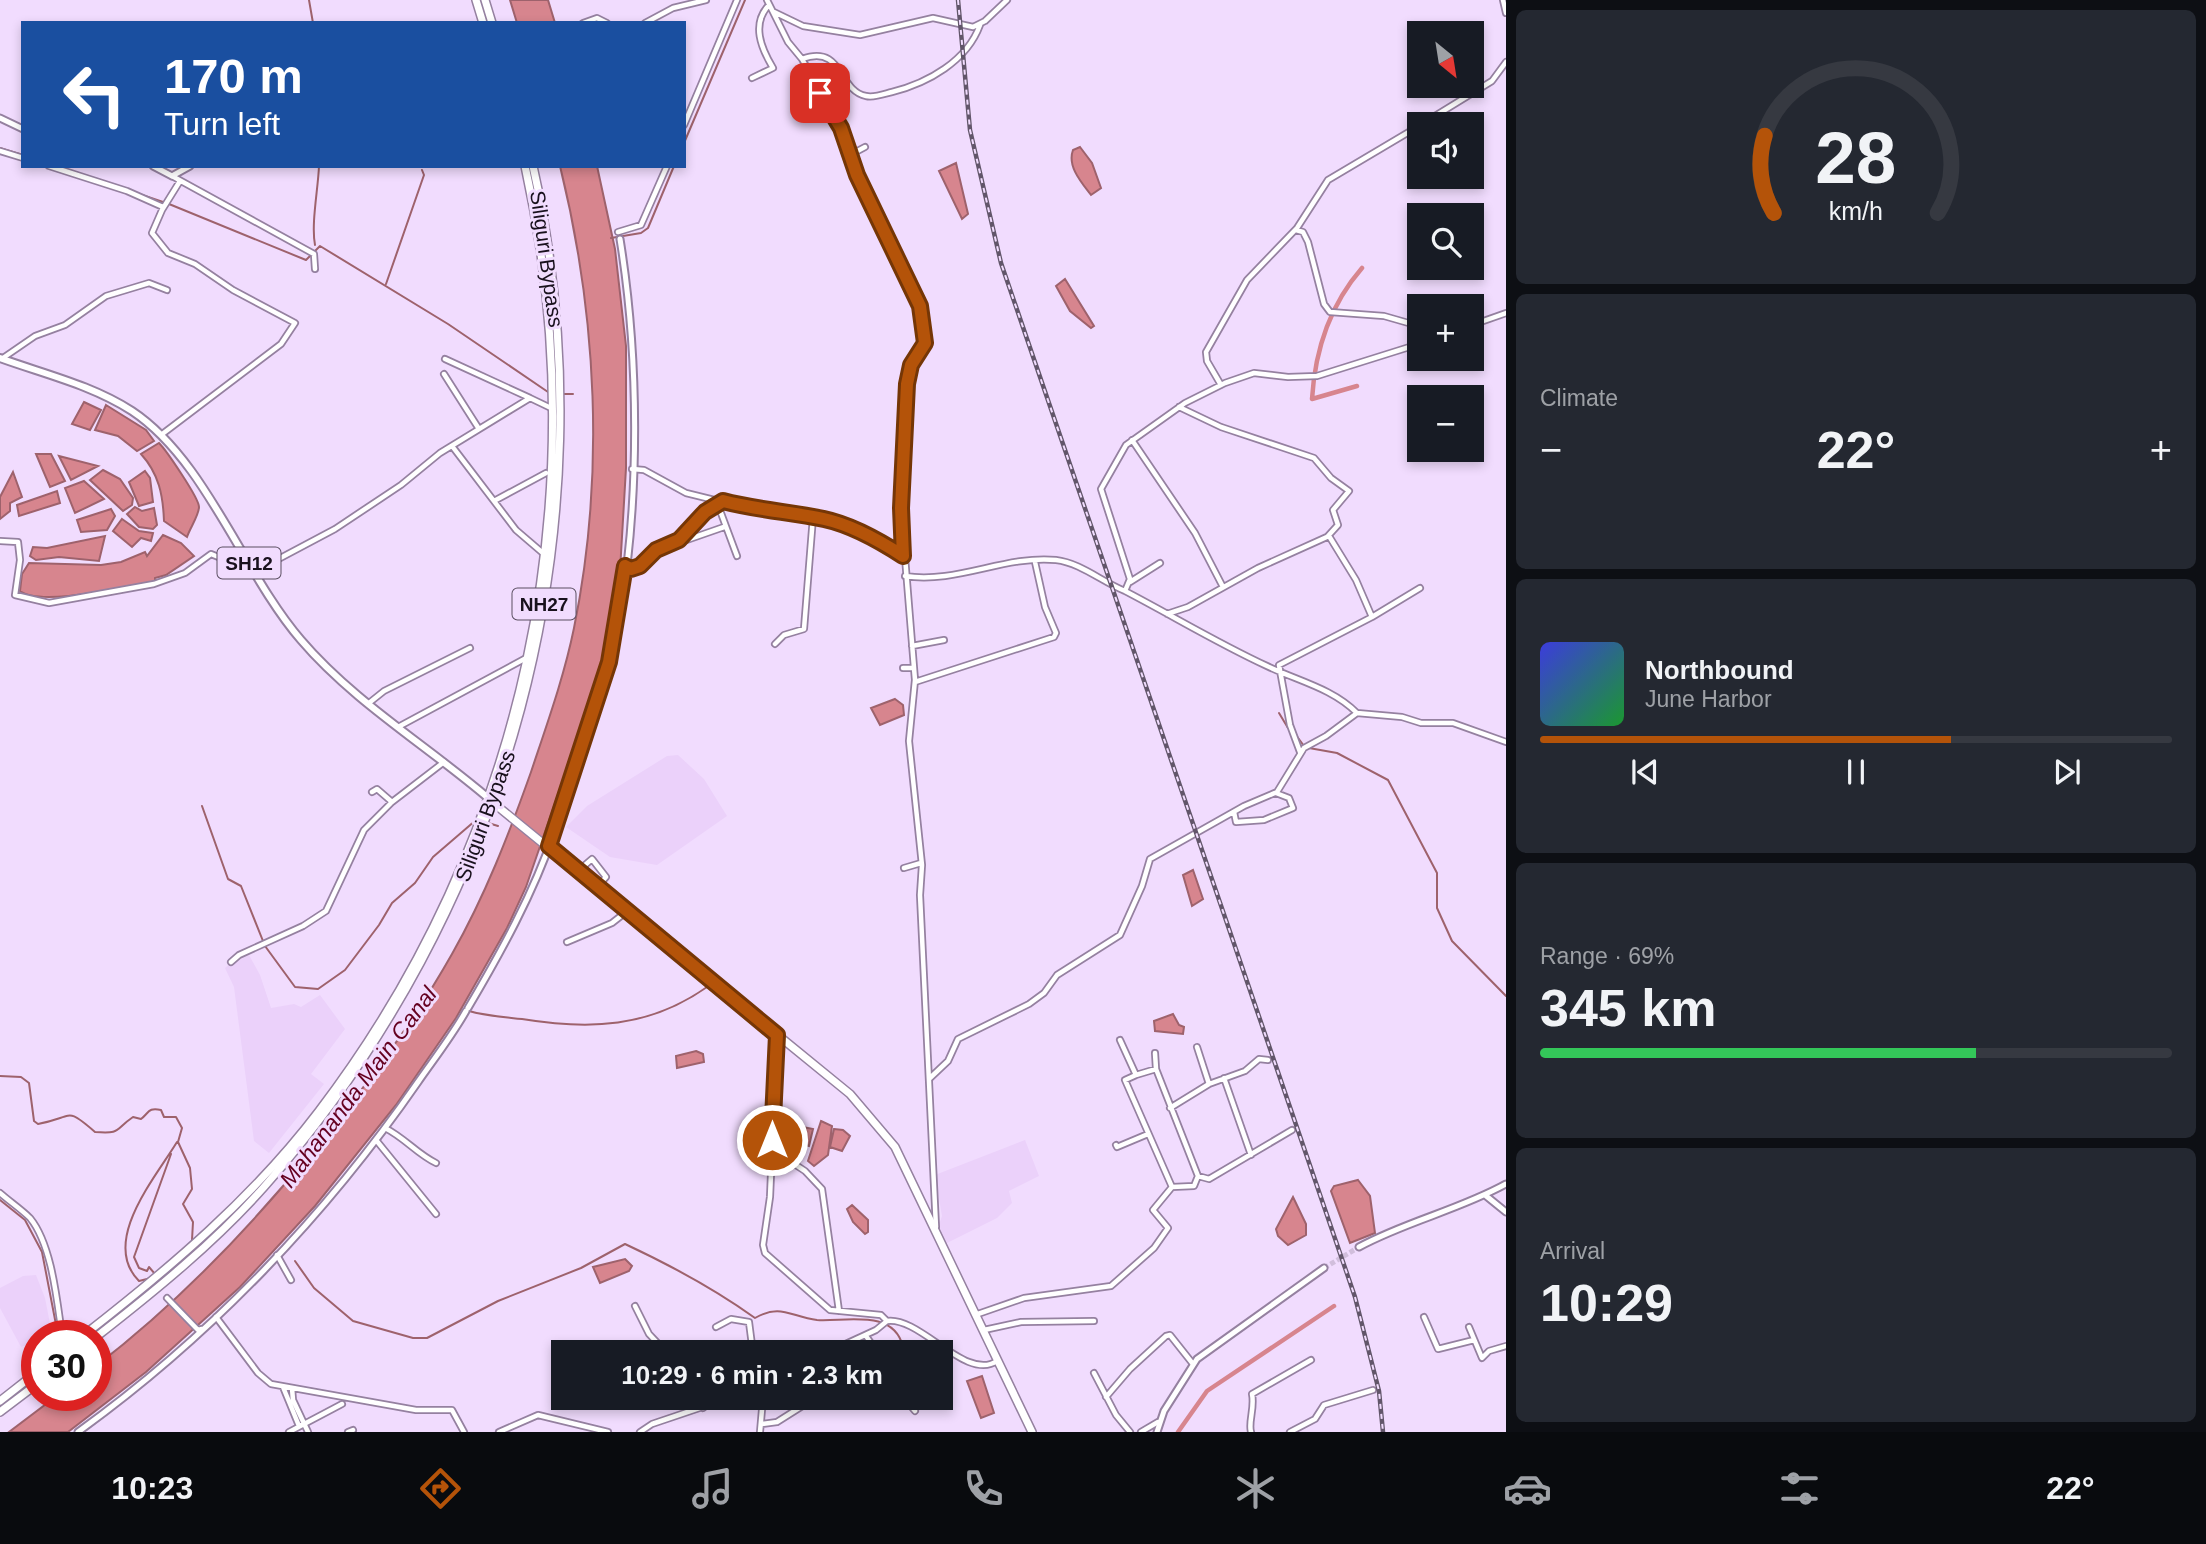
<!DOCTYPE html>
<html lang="en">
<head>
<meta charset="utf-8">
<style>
  :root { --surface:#171b24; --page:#242831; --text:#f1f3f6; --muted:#9ea1a6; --line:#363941; --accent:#b45309 }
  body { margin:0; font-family:Helvetica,sans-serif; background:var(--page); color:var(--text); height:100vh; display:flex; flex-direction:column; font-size:26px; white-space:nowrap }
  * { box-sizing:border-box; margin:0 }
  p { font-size:23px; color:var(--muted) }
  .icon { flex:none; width:38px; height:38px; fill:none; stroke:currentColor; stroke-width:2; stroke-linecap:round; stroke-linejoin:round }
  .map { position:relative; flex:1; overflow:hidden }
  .side { display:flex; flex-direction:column; gap:10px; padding:10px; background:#0d0f14; width:700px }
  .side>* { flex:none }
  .banner { position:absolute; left:21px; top:21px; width:665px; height:147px; border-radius:0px; box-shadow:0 4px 10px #0003; background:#1a4fa0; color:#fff; overflow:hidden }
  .needle { width:46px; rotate:150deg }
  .buttons { position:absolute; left:1407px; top:21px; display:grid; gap:14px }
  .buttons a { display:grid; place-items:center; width:77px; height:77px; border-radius:0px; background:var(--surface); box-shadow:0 4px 10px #0003; font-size:35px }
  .speed { position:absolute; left:21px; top:1320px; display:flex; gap:14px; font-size:35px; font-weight:700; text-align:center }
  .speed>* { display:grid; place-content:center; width:91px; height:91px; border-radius:50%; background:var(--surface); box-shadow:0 4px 10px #0003; line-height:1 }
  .speed .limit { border:10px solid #d22; background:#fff; color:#111 }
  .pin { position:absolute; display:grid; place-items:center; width:60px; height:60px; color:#fff; margin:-30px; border-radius:14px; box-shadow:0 4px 10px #0006 }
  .me { position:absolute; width:77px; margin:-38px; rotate:0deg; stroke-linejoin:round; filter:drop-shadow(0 0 5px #0008) }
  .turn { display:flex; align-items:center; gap:24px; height:147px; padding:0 28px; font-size:32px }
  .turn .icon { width:91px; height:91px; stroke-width:2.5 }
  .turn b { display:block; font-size:49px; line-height:60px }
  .big { font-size:52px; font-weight:800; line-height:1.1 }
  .side .tile { flex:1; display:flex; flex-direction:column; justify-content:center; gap:10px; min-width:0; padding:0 24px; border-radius:10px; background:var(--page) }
  .side .dial { align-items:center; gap:0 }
  .dial svg { height:182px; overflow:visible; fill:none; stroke:var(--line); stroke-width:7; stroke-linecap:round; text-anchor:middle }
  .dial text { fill:var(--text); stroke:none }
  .song { display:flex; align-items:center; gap:21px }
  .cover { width:84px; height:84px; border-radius:10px; background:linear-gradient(135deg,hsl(240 70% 55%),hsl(130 70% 35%)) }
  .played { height:7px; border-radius:4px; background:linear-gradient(90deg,var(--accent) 65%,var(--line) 65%) }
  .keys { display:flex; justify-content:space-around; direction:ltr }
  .heat { display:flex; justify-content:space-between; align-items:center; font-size:38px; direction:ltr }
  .charge { height:10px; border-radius:5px; background:linear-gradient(90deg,#34c759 69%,var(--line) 0) }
  .trip { position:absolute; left:551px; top:1340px; width:402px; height:70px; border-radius:0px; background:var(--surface); box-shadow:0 4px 10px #0003; font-weight:800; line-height:70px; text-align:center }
  .menu { display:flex; height:112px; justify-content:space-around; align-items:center; background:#090b0e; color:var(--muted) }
  .menu .icon { width:49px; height:49px }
  .menu .active { color:var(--accent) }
  .menu b { font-size:32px; color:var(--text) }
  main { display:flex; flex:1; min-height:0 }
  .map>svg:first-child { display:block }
  .built { fill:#ebd1fa }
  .water { fill:#d7858e; stroke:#9e626c; stroke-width:2 }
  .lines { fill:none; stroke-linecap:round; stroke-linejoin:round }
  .stream { stroke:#9e626c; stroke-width:2 }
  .canal { stroke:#d7858e; stroke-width:4.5 }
  .tertiary-tunnel { stroke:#d1bedc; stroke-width:5; stroke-dasharray:5 2.5; stroke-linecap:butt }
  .minor-casing { stroke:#9581a0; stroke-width:8 }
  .tertiary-casing { stroke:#9581a0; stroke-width:9 }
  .primary-casing { stroke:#9581a0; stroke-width:10 }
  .trunk-casing { stroke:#9581a0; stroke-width:10 }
  .minor { stroke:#fff; stroke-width:4.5 }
  .tertiary { stroke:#fff; stroke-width:5 }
  .primary { stroke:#fff; stroke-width:6 }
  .trunk { stroke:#fff; stroke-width:7 }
  .rail-casing { stroke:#62566a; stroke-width:4.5 }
  .rail { stroke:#f1dcfe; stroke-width:2; stroke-dasharray:5; stroke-linecap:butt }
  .route-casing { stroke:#753606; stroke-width:18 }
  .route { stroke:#b45309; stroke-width:12 }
  .labels { text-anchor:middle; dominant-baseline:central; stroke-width:6; stroke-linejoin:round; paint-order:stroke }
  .shield { fill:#f1dcfe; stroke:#5a4e60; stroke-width:2 }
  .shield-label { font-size:19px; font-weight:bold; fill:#19111d }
  .street-label { font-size:21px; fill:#19111d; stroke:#f1dcfe }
  .water-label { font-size:23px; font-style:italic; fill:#650020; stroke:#f1dcfe }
</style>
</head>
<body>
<main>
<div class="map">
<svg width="1506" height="1432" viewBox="0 0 1506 1432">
  <rect width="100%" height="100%" fill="#f1dcfe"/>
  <!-- built -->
  <path class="built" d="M678 755 704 779 727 816 657 865 610 857 566 827 587 806 667 756Z
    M249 955 260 975 271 1008 294 1004 301 1007 320 995 345 1029 311 1074 324 1084 269 1153 254 1141 234 987 225 968 239 956Z
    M1025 1140 1039 1176 1009 1191 1012 1203 997 1218 945 1244 938 1228 942 1216 935 1175Z
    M36 1275 45 1298 52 1334 37 1335V1341L21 1347 0 1308V1288L23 1276Z"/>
  <!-- water -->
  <path class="water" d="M510 0H548L555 23H517Z
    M1080 147 1092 163 1101 188 1091 195C1081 182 1067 166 1073 150Z
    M956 163 968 214 962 219 939 171Z
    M560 166H597L615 249 626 346V468L620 571 609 634 595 687 526 887 507 928 456 1018 396 1105 315 1206 240 1287 146 1372 68 1432H9L58 1395H96V1366C178 1303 249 1229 314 1149 365 1088 413 1023 452 954 485 896 509 834 531 772 547 724 564 677 574 628 605 476 597 316 560 166Z
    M1065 279 1094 326 1091 328 1070 311 1056 286Z
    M84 402 101 410 90 430 72 424Z
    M106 405 146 430 154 441 137 451 118 436 95 430Z
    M159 443C166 450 199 498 199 507 199 515 190 528 187 537L164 521C163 495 159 474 141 454Z
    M36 454H51L65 481 50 487Z
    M59 456 98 466 71 480Z
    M103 470 120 479 133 498 132 505 123 511 90 480Z
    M145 471 150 478 153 502 139 506 129 482Z
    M13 472 22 497 10 503V511L0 519V497Z
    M84 481 104 499 75 513 65 488Z
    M57 491 60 503 19 516 17 505Z
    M135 507 142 511 154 508 157 525 153 529 139 527 127 514Z
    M111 509 115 516 107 530 81 532 77 520Z
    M122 519 139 531 153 533 151 541 141 538 132 547 113 531Z
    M163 535 181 543 194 556 166 575 155 578V582C127 586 41 607 20 591L22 574 29 563 101 565 121 562 145 552 147 556Z
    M105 536 99 561 59 557 36 560 30 556 33 547 47 548Z
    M895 699 903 705 904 715 880 725 871 708Z
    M1193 870 1203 899 1192 906 1183 875Z
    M1173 1014 1179 1025 1184 1027 1183 1034 1155 1031 1154 1021Z
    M696 1051 703 1054 704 1062 677 1068 676 1056Z
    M821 1121 832 1126 828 1155 814 1166 808 1161Z
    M778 1122 813 1129 809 1146 794 1142 791 1146 777 1139Z
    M834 1129 843 1130 850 1136 842 1151 830 1147Z
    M1358 1180 1370 1196 1375 1233 1350 1243 1331 1191 1334 1186Z
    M1293 1197 1306 1224V1235L1288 1245 1278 1236 1276 1229Z
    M852 1205 868 1220V1232L865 1234 853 1222 847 1209Z
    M625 1259 632 1266 629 1271 600 1283 593 1267Z
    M982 1376 994 1413 981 1418 967 1381Z"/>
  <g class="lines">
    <!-- stream -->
    <path class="stream" d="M309 0 313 23
      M684 143 745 0
      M0 148 23 155
      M86 176 163 202
      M169 204 306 260 320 246 448 324 548 392
      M611 238 641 233 648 228 674 166
      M315 245C311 224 318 190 319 166
      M386 284 424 175 422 170
      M560 394H573
      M1279 713 1288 728
      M1293 731 1304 746
      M1309 748 1337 753 1388 780 1437 873V908L1452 941 1506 996
      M202 806 228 879 241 886 263 941
      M485 822 498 826
      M265 946 295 987 318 989 345 970 379 925 392 903 415 883 433 857 476 820
      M469 1011C486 1016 504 1017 522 1019 589 1030 649 1028 707 987
      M0 1076 21 1077 29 1083 34 1121 38 1124C75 1117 65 1106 95 1132 122 1134 114 1130 133 1117L141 1119C149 1113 148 1107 161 1110L164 1117H176L182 1128 178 1142 190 1168 192 1189 183 1204 193 1222 192 1240
      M0 1200 25 1220 42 1252 58 1335
      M295 1261 314 1288 353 1321 413 1338H427L498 1301 581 1268 625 1244C670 1265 716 1290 755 1318 781 1303 791 1317 817 1320 845 1322 894 1308 903 1347
      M155 1274 149 1267 147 1271 139 1268 134 1257 171 1154
      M151 1278 139 1281C100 1242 155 1178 177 1142"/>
    <!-- canal -->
    <path class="canal" d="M1357 386 1312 399C1315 350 1329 306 1362 268
      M1178 1432 1207 1391 1334 1306"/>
    <!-- tertiary-tunnel -->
    <path class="tertiary-tunnel" d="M1324 1268 1359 1247"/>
    <defs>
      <path id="minor" d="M767 0 788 42 802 59 841 128 857 175 920 306 925 343 911 365 907 384 901 508 915 680 909 741 922 865 920 895 936 1227
        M1503 0 1506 13
        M774 12 803 26 860 35 933 18 973 27 985 21 1007 0
        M583 23 597 18 607 23
        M645 23 673 8 706 0
        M802 59C844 44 838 91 866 96 874 98 884 94 892 92 928 83 967 61 980 25
        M752 78 773 68C761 48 751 24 769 5
        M1422 124 1492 81 1506 62
        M684 125 737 0
        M0 151 23 158
        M850 155 865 147
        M49 166 127 191 163 207
        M172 176 314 254 315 269
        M1296 230 1303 232 1308 242 1324 304 1330 312 1384 316 1419 326
        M618 232 641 225 667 166
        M1472 325 1506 313
        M3 358 35 336 65 325 106 296 149 283 167 290
        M445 359 530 398
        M444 374 479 429
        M1221 385 1207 361 1206 352 1247 280 1297 228 1328 180 1419 126
        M1179 407 1221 427 1314 458 1331 478 1349 491 1333 510 1338 525 1328 536
        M161 435 281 344 295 323 233 290 195 264 168 253 152 233 162 210 180 181
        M1132 440 1195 533 1223 587
        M452 446 516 530 544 554
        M632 469 644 470 686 493 755 510 837 523 902 555
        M494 501 546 473
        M718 505 737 556
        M0 541 18 542 20 560 15 595 49 603 154 584 185 573 211 554 238 565 250 566
        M678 543 724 527
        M626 567 631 569 640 566 656 550 679 540 705 512 718 504
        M254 572 335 529 401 485 440 453 530 398 553 409
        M905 576C957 584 1005 555 1056 560 1081 563 1102 582 1125 591L1130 579 1101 489 1126 445 1185 403 1225 383 1254 373 1288 377 1317 376 1419 344
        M1130 582 1160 563
        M1125 591C1173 616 1219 644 1267 666 1298 681 1332 688 1357 713
        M1167 614 1188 607 1258 568 1329 536 1356 580 1372 617 1279 665 1290 725 1300 752
        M1372 617 1420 588
        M775 644 784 635 804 629 813 517
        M912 646 944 640
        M903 668H914
        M915 682 1054 637 1056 633 1045 607 1035 562
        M369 703 384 691 470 648
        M400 726 528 657
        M372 792 377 789 392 802
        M1234 812 1236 822 1264 820 1293 808 1289 798 1276 793
        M904 868 921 863
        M578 871 592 859 606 877 597 887
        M567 942 612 923 626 912
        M231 962 239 955 303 926 326 911 364 830 392 802 444 762
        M777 1035 770 1197 763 1245 765 1253 830 1310 881 1315 887 1321C920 1316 966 1382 997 1361
        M1120 1040 1136 1075 1156 1069 1198 1176
        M1197 1047 1209 1084
        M1155 1053 1156 1069
        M1136 1075 1125 1080 1172 1187
        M930 1078 948 1061 958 1039 1029 1004 1044 993 1057 975 1120 935 1142 886 1150 859 1244 806 1277 792 1304 748 1326 736 1357 713 1402 717 1421 723H1453L1506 742
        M1224 1078 1251 1155
        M1170 1108 1209 1084 1245 1071 1259 1059 1268 1060
        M385 1128C405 1138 417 1154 436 1163
        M376 1140 436 1214
        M1116 1145 1117 1147 1148 1134
        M773 1150 805 1171 822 1189 839 1311
        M0 1193C9 1201 21 1209 30 1218 52 1245 57 1301 62 1335
        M277 1255 291 1280
        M167 1298 198 1330 202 1329
        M635 1306 649 1334 667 1353
        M975 1315 1024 1298 1111 1286 1154 1248 1168 1228 1153 1210 1172 1187 1194 1186 1198 1176 1209 1179 1292 1130
        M216 1317 258 1373 271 1384 416 1410H452L464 1432
        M1424 1317 1438 1349 1474 1340
        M716 1327 731 1319 749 1322 753 1353
        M1469 1327 1482 1358 1489 1351 1506 1346
        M984 1330 1021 1322 1094 1321
        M866 1336 878 1353
        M826 1353 876 1330 887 1321
        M1094 1373 1116 1415 1130 1432
        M283 1387 299 1426
        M292 1388 293 1400 308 1432
        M1106 1397 1130 1369 1166 1336 1170 1335 1193 1364
        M699 1398 703 1408
        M904 1398 915 1411
        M762 1424 777 1422 815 1398
        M289 1432 342 1404
        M348 1432 353 1430
        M499 1432 538 1415 608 1432
        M640 1432 652 1424 729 1398
        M760 1432 763 1398
        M1141 1432 1158 1422
        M1251 1432C1248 1422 1255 1408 1252 1394L1311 1360
        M1290 1432 1315 1419 1324 1405 1373 1390"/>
      <path id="tertiary" d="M0 118 23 129
        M153 166 172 176 190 166
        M468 1008C501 952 533 894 554 833 566 799 573 764 585 731 598 692 612 655 620 614 640 497 639 356 620 239
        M1485 1195 1506 1212
        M1359 1247C1407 1221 1459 1210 1506 1184
        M78 1432C210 1337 326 1215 418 1082 434 1059 452 1036 466 1011
        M1157 1432 1164 1411 1197 1359 1324 1268"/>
      <path id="primary" d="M0 358C44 374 92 385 132 411 206 460 243 573 301 640 353 701 426 745 487 797"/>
      <path id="trunk" d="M476 0 483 23
        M485 0 492 23
        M491 801 850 1094 895 1147 1032 1432
        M84 1335C170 1268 253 1198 319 1111 525 841 598 496 525 166
        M96 1337C155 1291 214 1243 264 1187 509 911 614 527 533 166
        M0 1401 37 1372
        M0 1412 37 1384"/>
    </defs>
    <!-- minor casing -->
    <use href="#minor" class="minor-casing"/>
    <!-- tertiary casing -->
    <use href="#tertiary" class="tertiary-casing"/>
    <!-- primary casing -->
    <use href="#primary" class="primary-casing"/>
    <!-- trunk casing -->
    <use href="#trunk" class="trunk-casing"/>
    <!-- minor -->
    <use href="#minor" class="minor"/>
    <!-- tertiary -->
    <use href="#tertiary" class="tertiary"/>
    <!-- primary -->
    <use href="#primary" class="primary"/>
    <!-- trunk -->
    <use href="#trunk" class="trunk"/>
    <defs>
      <path id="rail" d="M958 0 970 130 1001 263 1355 1297 1379 1391 1383 1432"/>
    </defs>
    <!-- rail casing -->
    <use href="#rail" class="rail-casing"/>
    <!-- rail -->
    <use href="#rail" class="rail"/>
  </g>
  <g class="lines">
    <defs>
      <path id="route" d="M772 1140 777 1035 549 846 609 662 625 566 631 569 640 566 656 550 679 540 705 512 723 501C757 510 791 512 824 519 852 525 880 541 903 556L901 508 907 384 911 365 925 343 920 306 857 175 841 128 820 93"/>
    </defs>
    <!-- route casing -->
    <use href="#route" class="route-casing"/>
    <!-- route -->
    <use href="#route" class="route"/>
  </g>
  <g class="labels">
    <!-- shield labels -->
    <g class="shield">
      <rect x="217.5" y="547.5" width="63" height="31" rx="5"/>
      <rect x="512.5" y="588.5" width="63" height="31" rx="5"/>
    </g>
    <g class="shield-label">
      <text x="249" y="563">SH12</text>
      <text x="544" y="604">NH27</text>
    </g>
    <!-- street labels -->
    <g class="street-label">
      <text transform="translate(547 259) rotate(82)">Siliguri Bypass</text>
      <text transform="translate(485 816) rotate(-70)">Siliguri Bypass</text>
    </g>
    <!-- water labels -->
    <g class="water-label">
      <text transform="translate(358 1087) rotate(-53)">Mahananda Main Canal</text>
    </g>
  </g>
</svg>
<div class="buttons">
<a><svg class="needle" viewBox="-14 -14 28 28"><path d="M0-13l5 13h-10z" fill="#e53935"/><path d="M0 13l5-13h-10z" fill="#9ea1a6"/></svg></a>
<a><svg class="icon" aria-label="sound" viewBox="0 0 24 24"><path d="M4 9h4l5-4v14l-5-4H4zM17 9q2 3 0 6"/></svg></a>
<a><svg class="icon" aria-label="search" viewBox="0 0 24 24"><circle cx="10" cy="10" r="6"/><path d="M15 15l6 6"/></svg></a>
<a>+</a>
<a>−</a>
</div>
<div class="speed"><div class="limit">30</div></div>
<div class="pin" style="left:820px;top:93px;background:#d93025"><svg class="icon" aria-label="arrive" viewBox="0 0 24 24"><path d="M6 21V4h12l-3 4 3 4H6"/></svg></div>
<svg class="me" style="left:772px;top:1140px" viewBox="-20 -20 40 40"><circle r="17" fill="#b45309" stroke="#fff" stroke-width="3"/><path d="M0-11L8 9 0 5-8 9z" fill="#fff"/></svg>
<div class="trip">10:29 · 6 min · 2.3 km</div>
<div class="banner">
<div class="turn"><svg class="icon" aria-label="left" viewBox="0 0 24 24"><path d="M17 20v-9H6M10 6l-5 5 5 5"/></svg><div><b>170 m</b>Turn left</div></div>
</div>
</div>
<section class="side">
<div class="tile dial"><svg viewBox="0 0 100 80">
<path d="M14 69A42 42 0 1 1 86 69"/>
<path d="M14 69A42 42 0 0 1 10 35" stroke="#b45309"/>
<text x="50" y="56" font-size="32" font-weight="700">28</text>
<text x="50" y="72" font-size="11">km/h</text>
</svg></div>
<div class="tile"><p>Climate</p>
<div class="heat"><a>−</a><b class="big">22°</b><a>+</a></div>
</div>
<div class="tile">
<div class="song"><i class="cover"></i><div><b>Northbound</b><p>June Harbor</p></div></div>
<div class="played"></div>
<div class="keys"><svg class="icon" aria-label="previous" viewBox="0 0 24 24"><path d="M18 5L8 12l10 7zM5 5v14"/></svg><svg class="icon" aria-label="pause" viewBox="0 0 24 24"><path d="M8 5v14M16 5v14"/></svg><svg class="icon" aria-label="next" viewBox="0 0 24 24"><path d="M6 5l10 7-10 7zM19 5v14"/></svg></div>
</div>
<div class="tile"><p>Range · 69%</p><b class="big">345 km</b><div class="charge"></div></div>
<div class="tile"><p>Arrival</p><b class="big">10:29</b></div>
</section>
</main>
<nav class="menu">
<b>10:23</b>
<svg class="icon active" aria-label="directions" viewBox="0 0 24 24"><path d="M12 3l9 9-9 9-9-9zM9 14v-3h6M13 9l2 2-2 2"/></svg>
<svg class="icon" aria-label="music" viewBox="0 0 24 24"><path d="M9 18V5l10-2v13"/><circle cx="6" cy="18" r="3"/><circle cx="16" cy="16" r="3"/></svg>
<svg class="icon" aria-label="phone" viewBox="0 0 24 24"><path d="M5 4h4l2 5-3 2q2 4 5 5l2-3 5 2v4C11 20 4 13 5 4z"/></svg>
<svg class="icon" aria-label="climate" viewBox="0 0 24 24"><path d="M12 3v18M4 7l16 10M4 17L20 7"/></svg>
<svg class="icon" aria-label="car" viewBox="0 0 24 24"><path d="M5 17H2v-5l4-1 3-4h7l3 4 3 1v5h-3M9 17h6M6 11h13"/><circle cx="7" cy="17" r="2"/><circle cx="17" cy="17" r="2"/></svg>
<svg class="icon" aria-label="filters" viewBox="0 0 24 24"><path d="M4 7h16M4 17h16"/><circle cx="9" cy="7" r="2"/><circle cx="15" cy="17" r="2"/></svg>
<b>22°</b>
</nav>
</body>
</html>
